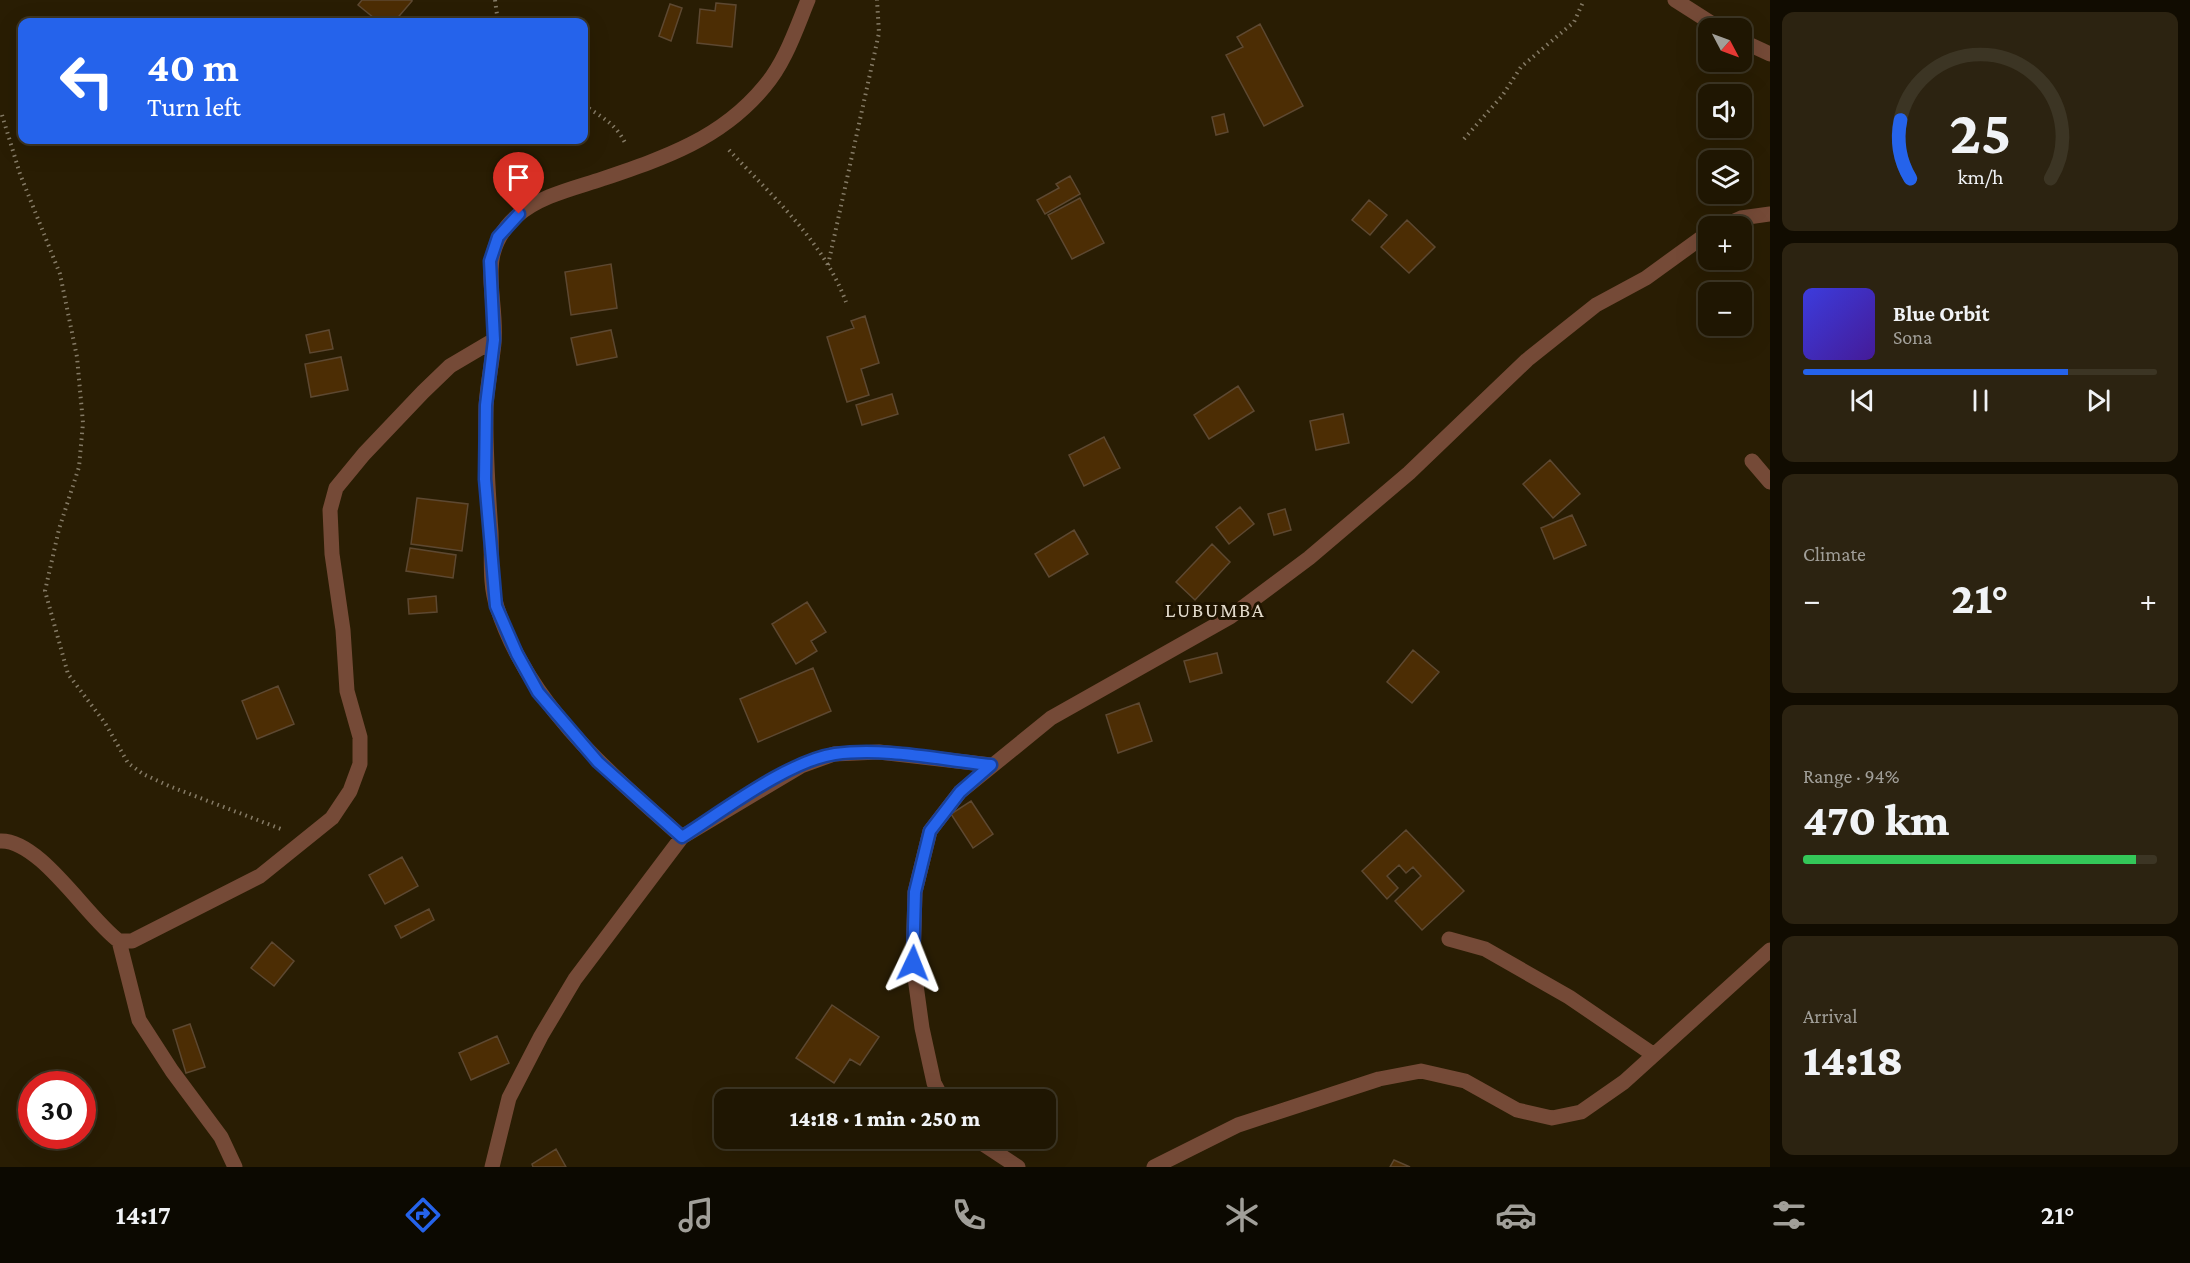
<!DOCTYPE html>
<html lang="en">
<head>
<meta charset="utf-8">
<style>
  :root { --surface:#1f1602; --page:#2c2311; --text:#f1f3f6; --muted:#a19f99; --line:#3c3524; --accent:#2563eb }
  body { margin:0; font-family:"Crimson Pro",serif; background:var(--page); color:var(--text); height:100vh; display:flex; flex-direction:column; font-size:22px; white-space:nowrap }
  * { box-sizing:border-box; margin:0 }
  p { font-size:20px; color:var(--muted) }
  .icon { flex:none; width:33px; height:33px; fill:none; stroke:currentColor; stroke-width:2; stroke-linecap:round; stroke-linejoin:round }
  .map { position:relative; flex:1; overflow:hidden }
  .sheet { display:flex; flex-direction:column; gap:12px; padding:12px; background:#110c01; width:420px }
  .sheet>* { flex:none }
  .hud { position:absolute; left:18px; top:18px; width:570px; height:126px; border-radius:12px; box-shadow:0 6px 24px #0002,0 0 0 2px var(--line); background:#2563eb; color:#fff; overflow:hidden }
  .needle { width:39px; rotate:131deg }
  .buttons { position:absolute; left:1698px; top:18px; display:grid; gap:12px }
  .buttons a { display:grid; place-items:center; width:54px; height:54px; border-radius:12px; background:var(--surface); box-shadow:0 6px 24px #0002,0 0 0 2px var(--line); font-size:30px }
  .speed { position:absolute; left:18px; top:1071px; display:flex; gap:12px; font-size:30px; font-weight:700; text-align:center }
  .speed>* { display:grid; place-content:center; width:78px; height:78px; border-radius:50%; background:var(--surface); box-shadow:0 6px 24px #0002,0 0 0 2px var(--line); line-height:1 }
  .speed .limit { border:9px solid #d22; background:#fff; color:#111 }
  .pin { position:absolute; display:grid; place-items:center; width:51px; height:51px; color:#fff; margin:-62px -26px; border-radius:50% 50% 50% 0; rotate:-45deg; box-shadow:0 0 6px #0007 }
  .pin .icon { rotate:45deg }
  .me { position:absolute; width:66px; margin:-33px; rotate:2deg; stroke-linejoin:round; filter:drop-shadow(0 0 4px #0008) }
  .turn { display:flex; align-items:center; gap:21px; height:126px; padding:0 30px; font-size:27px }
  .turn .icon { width:78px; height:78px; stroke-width:2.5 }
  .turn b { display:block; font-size:42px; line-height:51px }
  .big { font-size:45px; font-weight:800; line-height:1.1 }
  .sheet .card { flex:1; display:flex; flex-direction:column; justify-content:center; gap:9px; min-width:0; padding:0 21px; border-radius:12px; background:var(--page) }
  .sheet .dial { align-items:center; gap:0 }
  .dial svg { height:156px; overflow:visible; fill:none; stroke:var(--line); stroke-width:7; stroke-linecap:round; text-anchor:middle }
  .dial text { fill:var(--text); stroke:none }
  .song { display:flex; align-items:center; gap:18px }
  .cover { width:72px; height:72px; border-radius:9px; background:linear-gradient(135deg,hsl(240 70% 55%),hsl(260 70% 35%)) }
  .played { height:6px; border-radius:3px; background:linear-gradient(90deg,var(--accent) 75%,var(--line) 75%) }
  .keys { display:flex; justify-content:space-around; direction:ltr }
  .heat { display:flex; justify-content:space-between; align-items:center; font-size:33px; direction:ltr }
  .charge { height:9px; border-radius:4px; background:linear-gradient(90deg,#34c759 94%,var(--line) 0) }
  .trip { position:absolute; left:714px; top:1089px; width:342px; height:60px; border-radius:12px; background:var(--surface); box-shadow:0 6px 24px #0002,0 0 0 2px var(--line); font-weight:800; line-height:60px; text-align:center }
  .tab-bar { display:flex; height:96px; justify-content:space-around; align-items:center; background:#0c0901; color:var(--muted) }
  .tab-bar .icon { width:42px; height:42px }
  .tab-bar .current { color:var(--accent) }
  .tab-bar b { font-size:27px; color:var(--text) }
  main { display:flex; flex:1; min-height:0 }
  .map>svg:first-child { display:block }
  .building { fill:#4c2d04; stroke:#5d4831; stroke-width:1.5 }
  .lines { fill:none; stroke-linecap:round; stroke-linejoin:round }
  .path { stroke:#857b66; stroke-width:4; stroke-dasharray:1.5 4.5; stroke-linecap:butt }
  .minor { stroke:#754a37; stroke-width:15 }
  .route-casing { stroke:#184099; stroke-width:15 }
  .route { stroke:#2563eb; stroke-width:10 }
  .labels { text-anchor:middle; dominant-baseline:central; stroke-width:6; stroke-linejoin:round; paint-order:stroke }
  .quarter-label { font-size:21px; letter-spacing:1.5px; fill:#e2dacb; stroke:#1f1400 }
</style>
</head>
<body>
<main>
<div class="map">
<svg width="1770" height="1167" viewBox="0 0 1770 1167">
  <rect width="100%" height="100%" fill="#291d03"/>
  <!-- building -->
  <path class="building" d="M362 0H412V1L394 22H379L358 5Z
    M716 3 736 5 732 47 697 43 700 9 715 11Z
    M670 4 682 8 671 41 659 36Z
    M1260 24 1303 106 1264 126 1226 55 1243 47 1237 37Z
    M1224 114 1228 132 1216 135 1212 117Z
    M1070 176 1080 194 1045 214 1037 200 1059 188 1056 184Z
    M1080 198 1104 243 1072 259 1048 215Z
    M1369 200 1387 215 1370 235 1352 220Z
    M1407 220 1435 247 1409 273 1381 247Z
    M611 264 617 308 571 315 565 272Z
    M865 316 879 363 861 369 869 395 847 402 827 337 854 328 851 321Z
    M329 330 333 349 310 353 306 335Z
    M611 330 617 357 577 365 571 338Z
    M341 357 348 390 311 397 305 364Z
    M1238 386 1254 411 1209 439 1194 415Z
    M892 394 898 414 862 425 856 405Z
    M1343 414 1349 443 1316 450 1310 421Z
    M1104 437 1120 468 1084 486 1069 455Z
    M1550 460 1580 494 1553 518 1523 484Z
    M417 498 468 504 462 551 411 544Z
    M1240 507 1254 524 1229 544 1216 527Z
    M1285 509 1291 530 1274 535 1268 514Z
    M1572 515 1586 545 1554 559 1541 528Z
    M1074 530 1088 554 1049 577 1035 554Z
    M1212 544 1230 562 1195 600 1176 582Z
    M410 548 456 555 453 578 406 571Z
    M436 596 437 612 409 614 408 599Z
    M807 602 826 632 811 641 817 651 796 664 772 624Z
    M1413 650 1439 672 1412 703 1387 682Z
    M1217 653 1222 673 1190 682 1184 661Z
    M813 668 831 711 758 742 740 699Z
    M278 686 294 724 257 739 242 701Z
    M1139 703 1152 741 1118 753 1106 715Z
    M971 801 993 834 973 848 951 814Z
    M1406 830 1464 891 1422 930 1395 901 1421 876 1413 867 1406 873 1399 865 1387 876 1398 888 1387 899 1362 871Z
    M402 857 418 886 385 904 369 875Z
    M429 909 434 920 401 938 395 926Z
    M272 942 294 961 274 986 251 968Z
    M832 1005 879 1037 860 1065 850 1059 834 1083 796 1058Z
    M190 1024 205 1067 186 1073 173 1030Z
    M497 1036 509 1063 471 1080 459 1053Z
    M556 1149 566 1167H533L532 1164Z
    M1394 1160 1410 1167H1390Z"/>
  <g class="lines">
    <!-- path -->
    <path class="path" d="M495 0 498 22
      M584 105C601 117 617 124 626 145
      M2 115 20 174 60 274 77 357 83 423 79 467 59 529 45 591 68 674 105 723 128 763 143 774 169 786 281 829
      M1464 139 1502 96 1521 67 1574 22 1584 0
      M729 150C772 196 824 242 846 302
      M828 265 879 33 877 0"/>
    <!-- minor -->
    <path class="minor" d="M1675 0 1719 28
      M1742 41 1770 54
      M1723 226 1741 218 1770 214
      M1752 461 1770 482
      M682 837C608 772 528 704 497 607 489 584 492 556 491 532 488 490 485 449 486 407 487 386 492 364 494 343 498 294 474 254 517 216 539 196 575 188 602 179 664 158 721 139 764 87 785 63 796 29 808 0
      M0 841C40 839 88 919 119 941H132L260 876 332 818 350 791 360 764V737L347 691 343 630 332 554 330 510 336 488 364 454 423 392 450 366 494 340
      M1449 939 1485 949 1569 997 1654 1055
      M119 941 139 1020 172 1071 221 1137 235 1167
      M943 1100 934 1083 922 1028 913 963 915 892 930 831 960 792 1051 718 1230 617 1309 558 1409 473 1527 360 1596 305 1646 278 1708 233
      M974 1138 1018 1167
      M492 1167 509 1098 541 1036 575 979 682 837 801 766 834 754 879 752 991 765
      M1154 1167 1238 1125 1379 1079 1421 1071 1465 1081 1517 1110 1552 1118 1581 1112 1624 1082 1770 950"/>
  </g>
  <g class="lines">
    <defs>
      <path id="route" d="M519 214 498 237 490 261 494 340 486 405 485 479 496 606 517 654 538 692 598 762 682 837C723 811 788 761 835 754 885 747 941 760 991 765L960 792 930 831 915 892 913 963"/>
    </defs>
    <!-- route casing -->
    <use href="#route" class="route-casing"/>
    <!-- route -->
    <use href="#route" class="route"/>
  </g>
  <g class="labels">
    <!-- quarter labels -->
    <g class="quarter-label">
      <text x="1215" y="610">LUBUMBA</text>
    </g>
  </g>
</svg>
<div class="buttons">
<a><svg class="needle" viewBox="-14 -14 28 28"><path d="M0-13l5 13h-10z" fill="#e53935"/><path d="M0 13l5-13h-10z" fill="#a19f99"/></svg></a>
<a><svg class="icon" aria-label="sound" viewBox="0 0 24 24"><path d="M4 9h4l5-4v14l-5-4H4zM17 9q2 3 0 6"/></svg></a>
<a><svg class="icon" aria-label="layers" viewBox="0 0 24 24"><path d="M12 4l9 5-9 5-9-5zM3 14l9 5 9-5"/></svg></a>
<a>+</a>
<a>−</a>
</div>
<div class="speed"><div class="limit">30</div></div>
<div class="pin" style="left:519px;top:214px;background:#d93025"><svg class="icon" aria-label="arrive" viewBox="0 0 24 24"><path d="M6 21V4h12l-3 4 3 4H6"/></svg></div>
<svg class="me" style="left:913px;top:963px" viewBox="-20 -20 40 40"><path d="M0-17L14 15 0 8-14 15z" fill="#2563eb" stroke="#fff" stroke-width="4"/></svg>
<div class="trip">14:18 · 1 min · 250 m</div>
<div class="hud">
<div class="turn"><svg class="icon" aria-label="left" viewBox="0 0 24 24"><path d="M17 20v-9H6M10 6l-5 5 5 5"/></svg><div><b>40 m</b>Turn left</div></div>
</div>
</div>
<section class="sheet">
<div class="card dial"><svg viewBox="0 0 100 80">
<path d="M14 69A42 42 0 1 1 86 69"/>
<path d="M14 69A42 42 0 0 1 9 39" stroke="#2563eb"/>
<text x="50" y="56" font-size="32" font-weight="700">25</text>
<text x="50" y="72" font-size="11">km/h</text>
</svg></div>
<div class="card">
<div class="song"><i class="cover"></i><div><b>Blue Orbit</b><p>Sona</p></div></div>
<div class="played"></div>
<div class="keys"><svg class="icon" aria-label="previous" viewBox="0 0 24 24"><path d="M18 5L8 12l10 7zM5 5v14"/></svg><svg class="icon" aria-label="pause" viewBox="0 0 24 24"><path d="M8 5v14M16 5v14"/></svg><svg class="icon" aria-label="next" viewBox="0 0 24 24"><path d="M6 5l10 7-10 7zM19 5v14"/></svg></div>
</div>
<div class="card"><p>Climate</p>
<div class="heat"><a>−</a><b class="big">21°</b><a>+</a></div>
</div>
<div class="card"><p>Range · 94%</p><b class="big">470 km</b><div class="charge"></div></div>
<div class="card"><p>Arrival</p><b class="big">14:18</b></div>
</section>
</main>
<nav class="tab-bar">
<b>14:17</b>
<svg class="icon current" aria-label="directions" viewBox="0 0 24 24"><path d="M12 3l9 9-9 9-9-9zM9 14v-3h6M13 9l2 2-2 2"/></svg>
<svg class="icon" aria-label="music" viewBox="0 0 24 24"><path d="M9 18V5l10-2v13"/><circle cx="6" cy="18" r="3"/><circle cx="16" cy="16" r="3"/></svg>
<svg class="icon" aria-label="phone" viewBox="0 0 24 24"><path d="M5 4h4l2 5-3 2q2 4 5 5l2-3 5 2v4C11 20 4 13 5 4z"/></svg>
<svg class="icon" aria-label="climate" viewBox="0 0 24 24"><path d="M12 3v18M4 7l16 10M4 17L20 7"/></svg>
<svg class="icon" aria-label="car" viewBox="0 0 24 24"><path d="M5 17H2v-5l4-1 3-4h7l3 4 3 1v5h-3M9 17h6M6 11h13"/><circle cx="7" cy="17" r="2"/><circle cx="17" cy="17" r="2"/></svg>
<svg class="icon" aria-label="filters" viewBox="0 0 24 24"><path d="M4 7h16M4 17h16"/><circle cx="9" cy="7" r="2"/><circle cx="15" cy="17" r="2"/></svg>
<b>21°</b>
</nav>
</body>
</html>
